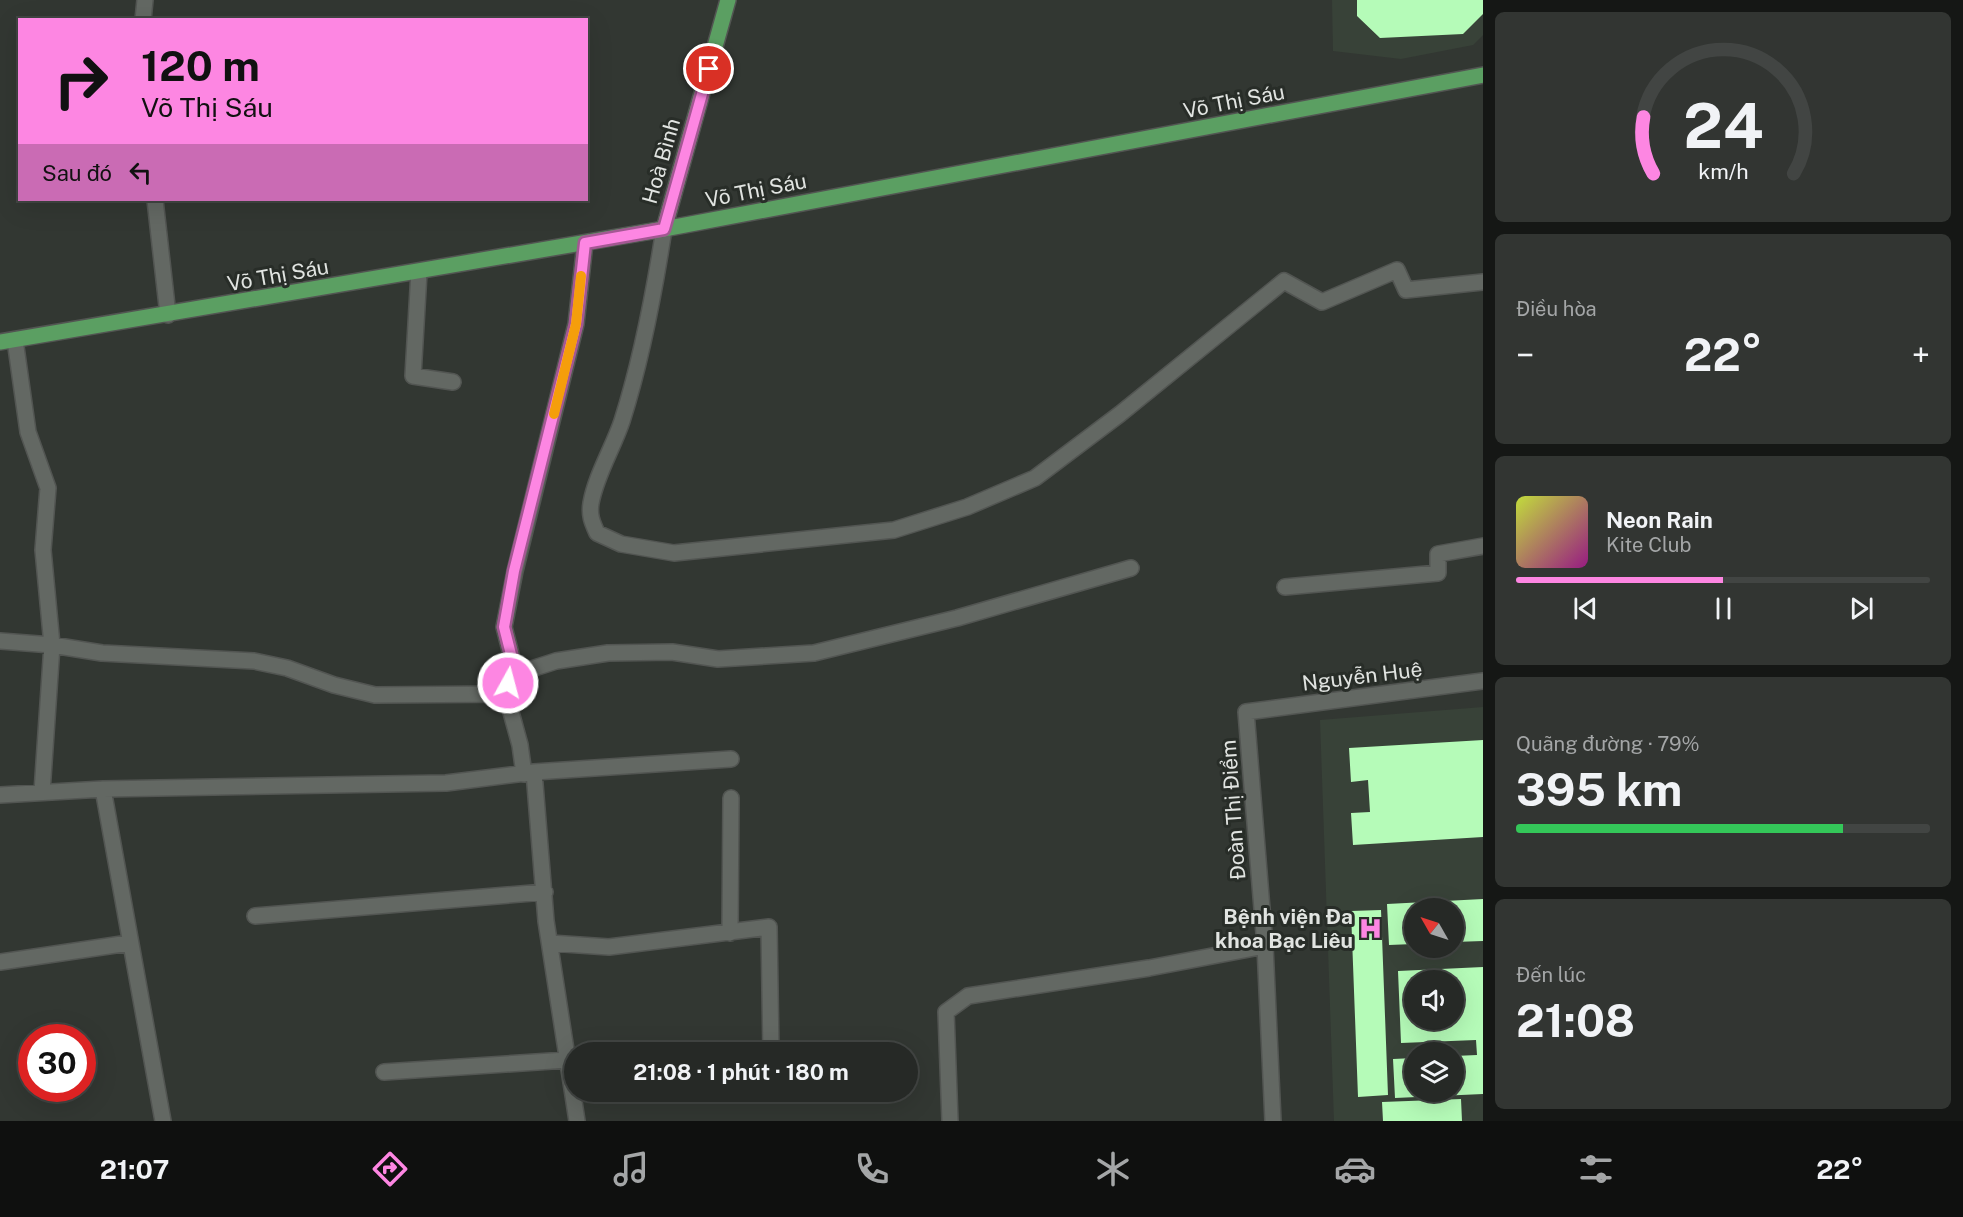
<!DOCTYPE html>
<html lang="vi">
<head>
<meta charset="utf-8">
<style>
  :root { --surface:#262926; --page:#323532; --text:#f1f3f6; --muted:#a4a6a7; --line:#424543; --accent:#fd86e2 }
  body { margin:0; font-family:"Public Sans",sans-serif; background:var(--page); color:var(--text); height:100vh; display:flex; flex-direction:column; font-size:22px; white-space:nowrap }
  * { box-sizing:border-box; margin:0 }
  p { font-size:20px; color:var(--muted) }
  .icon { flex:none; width:33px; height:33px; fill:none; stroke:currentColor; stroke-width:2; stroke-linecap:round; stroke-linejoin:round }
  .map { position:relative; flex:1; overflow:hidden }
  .side { display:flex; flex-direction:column; gap:12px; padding:12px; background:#151715; width:480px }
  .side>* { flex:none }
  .banner { position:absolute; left:18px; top:18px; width:570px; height:183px; border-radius:0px; box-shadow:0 6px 24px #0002,0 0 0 2px var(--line); background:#fd86e2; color:#111; overflow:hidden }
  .needle { width:39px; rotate:309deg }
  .fabs { position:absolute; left:1404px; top:898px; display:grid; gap:12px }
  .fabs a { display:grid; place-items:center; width:60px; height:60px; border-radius:50%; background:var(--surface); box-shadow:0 6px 24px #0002,0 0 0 2px var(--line); font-size:30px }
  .speed { position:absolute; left:18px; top:1024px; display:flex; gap:12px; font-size:30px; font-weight:700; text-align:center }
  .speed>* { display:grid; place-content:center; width:78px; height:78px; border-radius:50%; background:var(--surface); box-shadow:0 6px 24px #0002,0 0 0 2px var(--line); line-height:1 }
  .speed .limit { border:9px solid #d22; background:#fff; color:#111 }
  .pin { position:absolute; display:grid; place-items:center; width:51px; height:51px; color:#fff; margin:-26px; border:3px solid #fff; border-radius:50%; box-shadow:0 2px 6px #0007 }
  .me { position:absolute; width:66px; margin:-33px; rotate:7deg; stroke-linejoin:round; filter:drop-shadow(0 0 4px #0008) }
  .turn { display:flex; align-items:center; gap:21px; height:126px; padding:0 24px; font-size:27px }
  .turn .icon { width:78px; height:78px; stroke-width:2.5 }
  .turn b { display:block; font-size:42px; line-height:51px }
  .then { display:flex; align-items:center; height:57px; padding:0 24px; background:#0003; gap:12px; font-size:22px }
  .big { font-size:45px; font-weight:700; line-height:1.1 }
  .side .widget { flex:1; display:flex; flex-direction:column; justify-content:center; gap:9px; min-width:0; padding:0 21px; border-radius:9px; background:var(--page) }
  .side .dial { align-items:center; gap:0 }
  .dial svg { height:156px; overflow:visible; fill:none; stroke:var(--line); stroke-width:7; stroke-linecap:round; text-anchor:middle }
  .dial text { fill:var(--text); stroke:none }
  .song { display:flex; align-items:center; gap:18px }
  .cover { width:72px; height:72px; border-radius:9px; background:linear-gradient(135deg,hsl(70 70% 55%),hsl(310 70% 35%)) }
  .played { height:6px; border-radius:3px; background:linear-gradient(90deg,var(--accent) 50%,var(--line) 50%) }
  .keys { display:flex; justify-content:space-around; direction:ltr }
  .heat { display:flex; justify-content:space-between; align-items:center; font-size:33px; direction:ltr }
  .charge { height:9px; border-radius:4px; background:linear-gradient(90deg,#34c759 79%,var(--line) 0) }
  .trip { position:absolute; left:564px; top:1042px; width:354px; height:60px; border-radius:30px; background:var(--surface); box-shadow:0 6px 24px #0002,0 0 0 2px var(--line); font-weight:700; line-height:60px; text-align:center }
  .tabs { display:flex; height:96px; justify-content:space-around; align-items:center; background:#0f100f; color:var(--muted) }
  .tabs .icon { width:42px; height:42px }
  .tabs .on { color:var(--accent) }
  .tabs b { font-size:27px; color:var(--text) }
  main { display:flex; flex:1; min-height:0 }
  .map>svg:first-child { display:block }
  .built { fill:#384238; fill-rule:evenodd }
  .building { fill:#b5fbb8; fill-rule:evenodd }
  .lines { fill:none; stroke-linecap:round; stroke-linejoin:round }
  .minor-casing { stroke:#525552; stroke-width:18 }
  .major-casing { stroke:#525552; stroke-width:18 }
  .minor { stroke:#636863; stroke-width:15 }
  .major { stroke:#5b9f62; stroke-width:15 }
  .route-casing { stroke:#a45793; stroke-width:15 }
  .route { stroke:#fd86e2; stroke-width:10 }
  .slow { stroke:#f59e0b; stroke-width:10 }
  .labels { text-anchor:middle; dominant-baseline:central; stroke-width:6; stroke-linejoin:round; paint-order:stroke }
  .street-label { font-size:21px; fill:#e1e4e1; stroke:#282d28 }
  .poi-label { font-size:21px; font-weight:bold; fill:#e1e4e1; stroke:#282d28; text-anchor:end }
</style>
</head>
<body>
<main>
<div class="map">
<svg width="1483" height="1121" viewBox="0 0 1483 1121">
  <rect width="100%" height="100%" fill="#323732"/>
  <!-- built -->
  <path class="built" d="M1332 0H1483V35L1473 45 1401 59 1333 51Z
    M1483 707V1121H1334L1320 720ZM1414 909H1454V948H1414ZM1414 981H1454V1020H1414ZM1414 1053H1454V1092H1414Z"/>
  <!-- building -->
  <path class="building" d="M1357 0H1483V14L1463 34 1380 38 1357 16Z
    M1483 740V837L1353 845 1351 813 1370 812 1368 780 1351 782 1349 748Z
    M1483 899V941L1454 942V909H1414V944L1389 945 1387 904Z
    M1381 910 1388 1095 1358 1097 1351 911Z
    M1483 967V1094L1395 1098 1393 1059 1414 1058V1092H1454V1056L1477 1055 1476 1040 1401 1043 1398 971ZM1414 981H1454V1020H1414Z
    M1461 1099 1462 1121H1383L1382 1102Z"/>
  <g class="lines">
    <defs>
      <path id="minor" d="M143 20 145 0
        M155 200 168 315
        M664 229C654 294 642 358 622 421 613 448 596 475 591 503 589 515 592 522 597 533L621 544 674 553 894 530 967 507 1035 478 1120 414 1284 281 1322 302 1397 270 1406 290 1483 282
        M419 272 413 376 453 382
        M15 340 28 432 48 488 43 550 52 645 42 792
        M1285 587 1438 573V554L1483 546
        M0 641 52 645 102 653 254 661 287 668 334 685 375 695 506 694
        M516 674 504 627 515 571 576 324 585 243
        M534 772 546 921 577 1121
        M524 774 520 745 506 694 509 683 516 674 556 661 608 653 672 652 718 659 814 653 957 618 1131 568
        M103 789 163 1121
        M0 795 103 789 446 783 534 772 731 759
        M255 916 545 892
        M730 933 731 798
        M550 943 609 947 769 927 771 1053
        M0 962 129 943
        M384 1072 567 1060
        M950 1121 946 1012 968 996 1149 968 1265 946
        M1273 1121 1265 946 1246 712 1483 681"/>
      <path id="major" d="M664 229 728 0
        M0 342 664 229 1483 75"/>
    </defs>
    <!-- minor casing -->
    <use href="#minor" class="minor-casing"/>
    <!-- major casing -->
    <use href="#major" class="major-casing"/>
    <!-- minor -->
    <use href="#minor" class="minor"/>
    <!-- major -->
    <use href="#major" class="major"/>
  </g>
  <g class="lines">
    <defs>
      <path id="route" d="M508 683 516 674 504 627 514 571 576 324 585 243 664 229 709 69"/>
    </defs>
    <!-- route casing -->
    <use href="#route" class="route-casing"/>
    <!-- route -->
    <use href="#route" class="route"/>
    <!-- slow -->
    <path class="slow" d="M554 414 576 324 581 276"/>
  </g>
  <!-- icons -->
  <defs>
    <symbol id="hospital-bare" viewBox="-9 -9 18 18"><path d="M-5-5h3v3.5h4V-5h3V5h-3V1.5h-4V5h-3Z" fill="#fd86e2" stroke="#282d28" stroke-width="2.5" paint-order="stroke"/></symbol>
  </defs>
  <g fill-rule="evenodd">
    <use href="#hospital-bare" x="1354" y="912" width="33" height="33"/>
  </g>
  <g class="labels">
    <!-- street labels -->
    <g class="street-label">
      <text transform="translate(1234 101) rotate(-11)">Võ Thị Sáu</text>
      <text transform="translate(661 161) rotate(-74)">Hoà Bình</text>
      <text transform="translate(756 190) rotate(-11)">Võ Thị Sáu</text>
      <text transform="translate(278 275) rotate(-10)">Võ Thị Sáu</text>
      <text transform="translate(1362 676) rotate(-7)">Nguyễn Huệ</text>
      <text transform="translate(1233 810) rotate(-94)">Đoàn Thị Điểm</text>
    </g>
    <!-- poi labels -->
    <g class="poi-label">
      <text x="1353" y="916">Bệnh viện Đa<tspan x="1353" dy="24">khoa Bạc Liêu</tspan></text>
    </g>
  </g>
</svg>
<div class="fabs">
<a><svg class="needle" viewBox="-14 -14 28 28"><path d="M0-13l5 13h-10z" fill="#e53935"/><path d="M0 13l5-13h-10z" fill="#a4a6a7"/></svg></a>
<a><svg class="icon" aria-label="sound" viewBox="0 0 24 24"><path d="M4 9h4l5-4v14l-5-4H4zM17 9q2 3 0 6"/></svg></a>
<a><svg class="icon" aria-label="layers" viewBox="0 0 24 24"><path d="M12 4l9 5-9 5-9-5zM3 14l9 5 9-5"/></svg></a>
</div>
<div class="speed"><div class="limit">30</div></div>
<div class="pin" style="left:709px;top:69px;background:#d93025"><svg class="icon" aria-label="arrive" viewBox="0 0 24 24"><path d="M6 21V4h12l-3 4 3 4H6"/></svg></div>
<svg class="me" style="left:508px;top:683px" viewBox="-20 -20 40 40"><circle r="17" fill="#fd86e2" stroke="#fff" stroke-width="3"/><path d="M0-11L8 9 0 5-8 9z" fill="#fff"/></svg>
<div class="trip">21:08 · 1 phút · 180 m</div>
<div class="banner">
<div class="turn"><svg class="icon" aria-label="right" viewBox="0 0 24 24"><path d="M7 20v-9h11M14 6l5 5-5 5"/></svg><div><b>120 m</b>Võ Thị Sáu</div></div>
<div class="then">Sau đó<svg class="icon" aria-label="left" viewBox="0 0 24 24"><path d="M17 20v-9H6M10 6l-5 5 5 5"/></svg></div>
</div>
</div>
<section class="side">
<div class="widget dial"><svg viewBox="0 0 100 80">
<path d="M14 69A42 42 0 1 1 86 69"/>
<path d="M14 69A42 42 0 0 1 9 40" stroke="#fd86e2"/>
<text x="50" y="56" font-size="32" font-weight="700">24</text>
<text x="50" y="72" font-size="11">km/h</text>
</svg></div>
<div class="widget"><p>Điều hòa</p>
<div class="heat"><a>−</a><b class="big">22°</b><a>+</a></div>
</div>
<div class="widget">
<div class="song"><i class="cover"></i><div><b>Neon Rain</b><p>Kite Club</p></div></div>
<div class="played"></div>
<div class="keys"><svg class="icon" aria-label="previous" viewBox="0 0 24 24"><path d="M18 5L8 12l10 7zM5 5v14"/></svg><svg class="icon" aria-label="pause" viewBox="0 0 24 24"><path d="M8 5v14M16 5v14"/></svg><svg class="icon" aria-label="next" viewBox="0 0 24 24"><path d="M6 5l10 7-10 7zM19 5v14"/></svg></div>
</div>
<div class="widget"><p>Quãng đường · 79%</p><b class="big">395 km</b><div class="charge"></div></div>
<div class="widget"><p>Đến lúc</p><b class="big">21:08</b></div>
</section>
</main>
<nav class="tabs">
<b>21:07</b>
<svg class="icon on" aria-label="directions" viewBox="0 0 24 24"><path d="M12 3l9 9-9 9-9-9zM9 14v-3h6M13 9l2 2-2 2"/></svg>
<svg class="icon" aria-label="music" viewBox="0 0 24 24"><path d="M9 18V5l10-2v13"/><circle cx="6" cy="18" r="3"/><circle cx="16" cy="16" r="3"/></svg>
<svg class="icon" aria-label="phone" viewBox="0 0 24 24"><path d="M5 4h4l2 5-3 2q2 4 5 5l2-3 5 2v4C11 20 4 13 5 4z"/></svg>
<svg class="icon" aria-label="climate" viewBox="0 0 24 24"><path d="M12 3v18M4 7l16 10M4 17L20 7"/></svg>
<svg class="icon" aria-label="car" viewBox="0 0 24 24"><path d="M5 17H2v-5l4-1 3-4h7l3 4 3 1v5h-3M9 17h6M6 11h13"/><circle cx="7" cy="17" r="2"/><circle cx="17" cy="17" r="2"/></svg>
<svg class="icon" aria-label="filters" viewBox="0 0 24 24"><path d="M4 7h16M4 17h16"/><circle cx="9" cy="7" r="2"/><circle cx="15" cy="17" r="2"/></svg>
<b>22°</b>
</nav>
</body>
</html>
